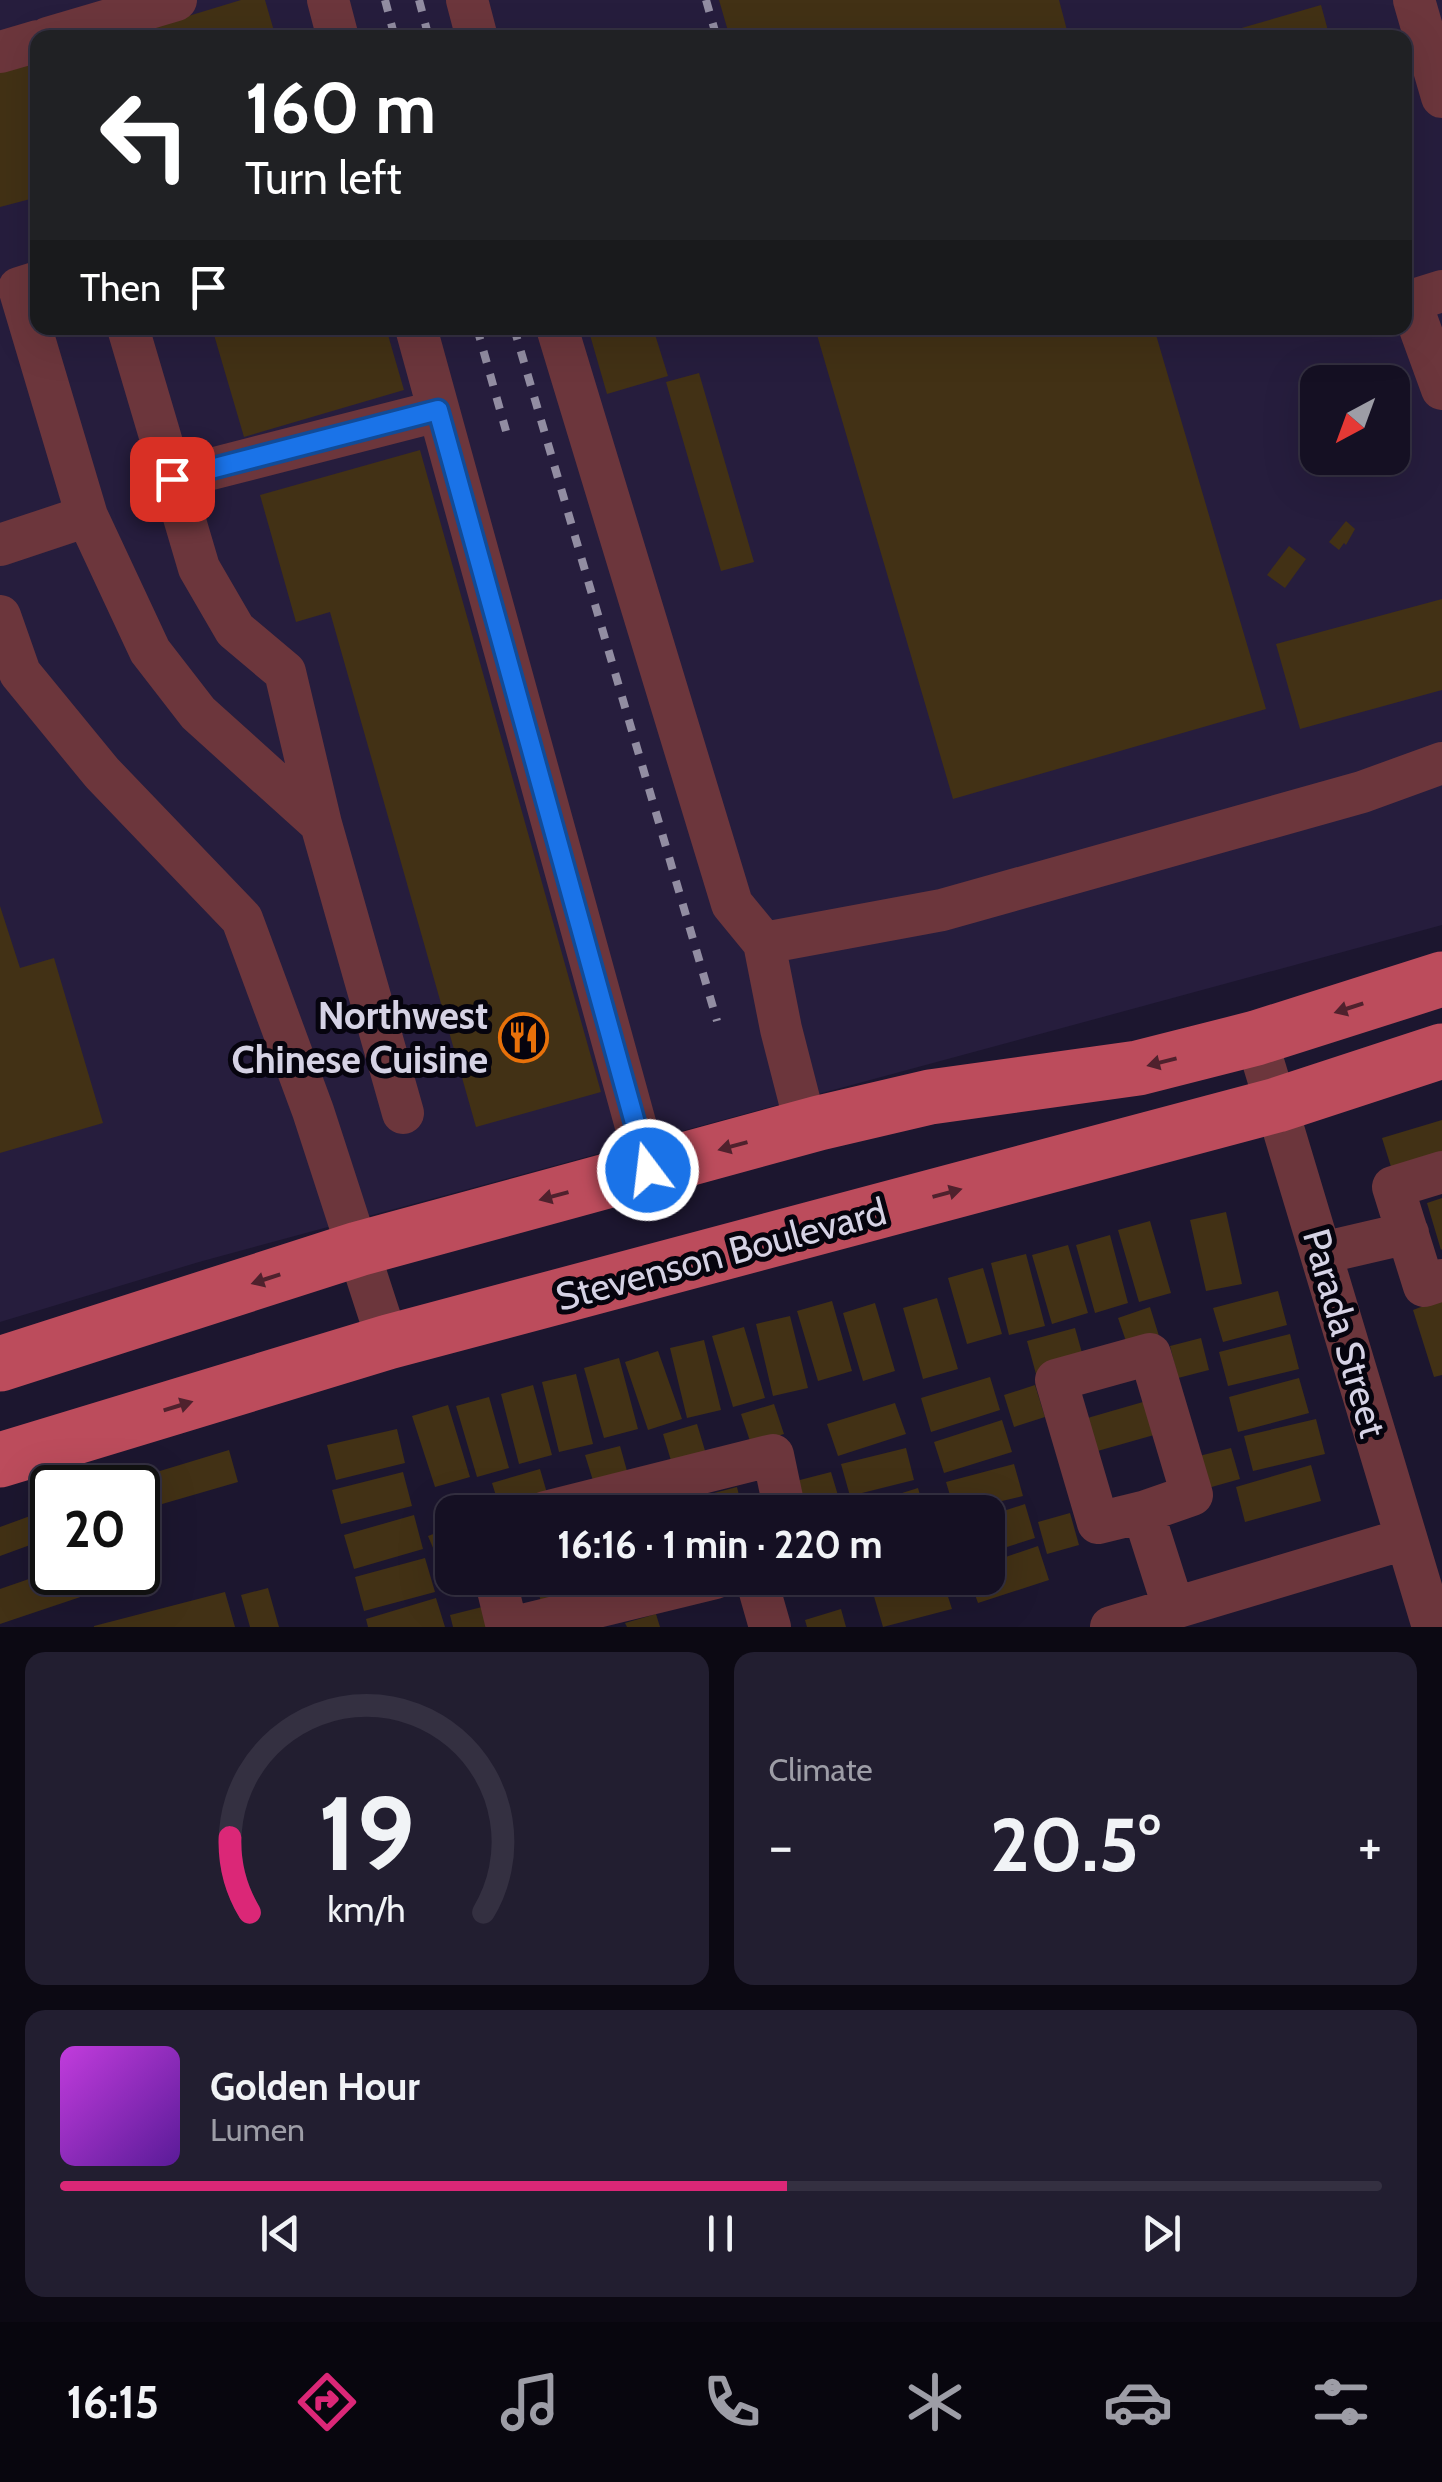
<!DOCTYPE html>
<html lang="en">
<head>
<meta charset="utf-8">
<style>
  :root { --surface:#151023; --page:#221e30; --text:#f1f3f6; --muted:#9d9da6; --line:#343041; --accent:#db2777 }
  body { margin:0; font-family:Cabin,sans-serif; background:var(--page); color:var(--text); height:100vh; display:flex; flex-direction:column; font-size:38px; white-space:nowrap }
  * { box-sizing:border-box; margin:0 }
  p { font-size:32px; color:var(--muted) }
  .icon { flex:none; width:55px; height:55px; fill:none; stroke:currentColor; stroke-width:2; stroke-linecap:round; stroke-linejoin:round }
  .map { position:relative; height:1627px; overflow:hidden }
  .sheet { display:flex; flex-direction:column; gap:25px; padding:25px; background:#0c0913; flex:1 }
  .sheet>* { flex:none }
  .banner { position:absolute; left:30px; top:30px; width:1382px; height:305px; border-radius:20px; box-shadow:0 10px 40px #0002,0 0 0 2px var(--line); background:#202124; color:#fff; overflow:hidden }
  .needle { width:65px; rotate:221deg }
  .tools { position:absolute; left:1300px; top:365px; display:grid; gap:20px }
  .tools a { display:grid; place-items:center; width:110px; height:110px; border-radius:20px; background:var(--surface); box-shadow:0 10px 40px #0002,0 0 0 2px var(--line); font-size:50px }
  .speed { position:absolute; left:30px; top:1465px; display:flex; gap:20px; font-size:50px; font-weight:700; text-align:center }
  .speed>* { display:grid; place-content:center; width:130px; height:130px; border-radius:50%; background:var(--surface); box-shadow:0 10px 40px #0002,0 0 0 2px var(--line); line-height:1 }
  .speed .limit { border:5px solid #111; border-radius:15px; background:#fff; color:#111 }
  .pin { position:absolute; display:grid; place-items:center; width:85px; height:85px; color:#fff; margin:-42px; border-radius:20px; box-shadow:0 5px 15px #0006 }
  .me { position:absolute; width:110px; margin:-55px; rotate:345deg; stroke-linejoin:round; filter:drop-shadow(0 0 8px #0008) }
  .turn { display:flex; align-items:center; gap:35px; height:210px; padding:0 50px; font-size:45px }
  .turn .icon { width:130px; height:130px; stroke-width:2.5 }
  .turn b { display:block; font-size:70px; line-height:85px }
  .then { display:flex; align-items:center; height:95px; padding:0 50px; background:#0003; gap:20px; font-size:38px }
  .big { font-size:75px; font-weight:800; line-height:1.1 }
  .sheet .card { flex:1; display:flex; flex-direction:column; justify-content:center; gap:15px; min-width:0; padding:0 35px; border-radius:20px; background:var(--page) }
  .sheet .dial { align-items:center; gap:0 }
  .dial svg { height:260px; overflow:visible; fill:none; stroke:var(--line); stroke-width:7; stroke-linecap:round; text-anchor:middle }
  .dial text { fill:var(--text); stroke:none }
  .song { display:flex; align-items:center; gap:30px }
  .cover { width:120px; height:120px; border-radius:15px; background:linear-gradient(135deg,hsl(290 70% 55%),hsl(270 70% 35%)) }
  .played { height:10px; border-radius:5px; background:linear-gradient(90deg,var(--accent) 55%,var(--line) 55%) }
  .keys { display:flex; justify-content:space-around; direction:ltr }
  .heat { display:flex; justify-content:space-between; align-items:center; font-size:55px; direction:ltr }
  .sheet .tiles { flex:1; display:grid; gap:25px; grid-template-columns:1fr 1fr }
  .card:last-child { grid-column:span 2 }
  .trip { position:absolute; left:435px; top:1495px; width:570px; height:100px; border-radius:20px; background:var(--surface); box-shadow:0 10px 40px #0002,0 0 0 2px var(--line); font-weight:800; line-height:100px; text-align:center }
  .tabs { display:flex; height:160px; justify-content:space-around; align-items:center; background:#08060e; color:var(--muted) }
  .tabs .icon { width:70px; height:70px }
  .tabs .active { color:var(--accent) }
  .tabs b { font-size:45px; color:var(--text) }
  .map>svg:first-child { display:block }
  .built { fill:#261d3d; fill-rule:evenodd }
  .building { fill:#423115 }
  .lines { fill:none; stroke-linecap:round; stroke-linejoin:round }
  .minor { stroke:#6c363c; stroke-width:42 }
  .major { stroke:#bc4c5c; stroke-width:55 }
  .rail { stroke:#928da2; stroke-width:8; stroke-dasharray:12 12; stroke-linecap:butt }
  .oneway { fill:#4f212d }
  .route-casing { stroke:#114b97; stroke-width:25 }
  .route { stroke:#1a73e8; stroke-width:18 }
  .labels { text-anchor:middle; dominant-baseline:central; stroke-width:10; stroke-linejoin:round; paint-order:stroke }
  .poi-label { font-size:38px; font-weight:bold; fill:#d5d2e4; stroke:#06040e; text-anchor:end }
  .street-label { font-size:38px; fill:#d5d2e4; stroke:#06040e }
</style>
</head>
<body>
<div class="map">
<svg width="1442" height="1627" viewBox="0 0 1442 1627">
  <rect width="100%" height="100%" fill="#1c162f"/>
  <!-- built -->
  <path class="built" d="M0 0H1442V925L199 1262 0 1322ZM38 38H1405V328H38ZM1318 382H1392V458H1318Z"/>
  <!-- building -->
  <path class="building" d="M241 0H265L276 38H116Z
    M719 0H1059L1069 38H730Z
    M1321 5 1330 38H1240L1238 29Z
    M38 59V197L0 207V70Z
    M212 328H386L404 390 244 437Z
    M588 328H653L668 376 607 394Z
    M815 328H1154L1266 709 953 799Z
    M699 373 754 562 721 571 666 382Z
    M420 450 601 1092 476 1127 330 612 296 622 260 495Z
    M1346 521 1355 529 1346 545 1344 543 1339 550 1329 542Z
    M1289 546 1306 559 1285 588 1267 575Z
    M1442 599V690L1300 729 1276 644Z
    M0 906 20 968 54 958 103 1123 0 1153Z
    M1442 1120V1154L1392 1170 1382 1138Z
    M1442 1198V1249L1441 1250 1427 1203Z
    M1226 1212 1242 1284 1206 1291 1190 1220Z
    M1150 1221 1171 1293 1139 1302 1118 1230Z
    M1110 1235 1128 1303 1095 1313 1076 1245Z
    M1068 1245 1088 1313 1052 1324 1032 1255Z
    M1026 1254 1045 1326 1009 1335 991 1263Z
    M983 1268 1002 1334 967 1344 948 1278Z
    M1278 1291 1287 1325 1223 1342 1213 1308Z
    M1442 1294V1375L1434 1377 1413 1310 1434 1302Z
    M937 1298 958 1369 923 1379 903 1308Z
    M832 1301 852 1371 818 1381 797 1311Z
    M875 1303 895 1371 863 1381 843 1313Z
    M1150 1307 1159 1336 1128 1347 1118 1318Z
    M790 1316 808 1388 773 1396 756 1324Z
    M744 1327 765 1398 733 1407 712 1336Z
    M1075 1328 1084 1360 1036 1374 1027 1341Z
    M1290 1334 1299 1369 1228 1386 1219 1352Z
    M1201 1338 1209 1370 1178 1378 1170 1346Z
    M704 1340 721 1410 687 1418 670 1348Z
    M658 1351 682 1419 648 1430 625 1362Z
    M619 1358 638 1429 604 1438 584 1368Z
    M576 1374 593 1444 559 1452 542 1382Z
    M990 1377 1000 1410 931 1432 921 1398Z
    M1299 1378 1309 1413 1238 1432 1229 1397Z
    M533 1385 552 1455 519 1464 501 1394Z
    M1035 1385 1045 1417 1014 1427 1004 1395Z
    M489 1397 509 1468 477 1477 456 1406Z
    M1143 1402 1154 1435 1094 1452 1084 1419Z
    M895 1403 906 1434 838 1456 827 1424Z
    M774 1404 784 1434 751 1444 741 1414Z
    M448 1405 470 1477 435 1487 412 1416Z
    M1316 1419 1325 1454 1253 1471 1244 1436Z
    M1002 1420 1012 1452 944 1473 934 1442Z
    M697 1424 706 1454 672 1464 663 1434Z
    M397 1429 405 1463 336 1480 327 1445Z
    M620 1446 629 1478 595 1487 585 1455Z
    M906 1448 914 1480 850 1496 841 1464Z
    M1231 1448 1240 1479 1208 1488 1199 1456Z
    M229 1450 238 1482 138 1511V1488H104Z
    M1014 1464 1023 1496 955 1512 946 1482Z
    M1311 1465 1321 1501 1245 1522 1236 1487Z
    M540 1469 549 1500 501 1512 492 1483Z
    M403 1472 412 1506 341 1524 332 1490Z
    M831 1472 843 1512H805L796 1481Z
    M737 1487 743 1512H695L691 1499Z
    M918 1488 925 1512H852L851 1509Z
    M1025 1504 1035 1538 988 1553V1516Z
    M52 1508V1537L0 1556V1527Z
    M1070 1513 1079 1545 1047 1554 1038 1522Z
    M414 1515 423 1549 354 1569 344 1535Z
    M452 1527V1557L439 1562 428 1536Z
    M1038 1546 1049 1580 978 1603 969 1578H988V1563Z
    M425 1558 435 1592 364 1611 355 1577Z
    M52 1571 125 1572 128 1581 0 1624V1589Z
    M534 1578H569L575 1597 542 1605Z
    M928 1578H942L952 1609 883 1627 873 1593Z
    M268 1588 279 1627H250L241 1595Z
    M225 1592 235 1627H94V1626Z
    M436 1598 445 1627H368L366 1619Z
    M482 1607 487 1627H453L450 1615Z
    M841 1609 846 1627H807L805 1620Z
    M656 1614 660 1627H627L625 1623Z"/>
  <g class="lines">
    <!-- minor -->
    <path class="minor" d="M328 0 338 38
      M467 0 477 38
      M1414 0 1442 97
      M48 38 176 0
      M0 52 38 41
      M38 282 19 288 87 516
      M1442 291 1410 301 1442 389
      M128 328 199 568 235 630 285 672 321 824
      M416 328 648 1170
      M557 328 732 904 764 943 781 1029 806 1126
      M172 479 438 411
      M0 545 87 516 150 651 198 713 321 824 403 1113
      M0 616 20 673 102 773 242 919 313 1111 388 1342
      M764 943 942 910 1362 792 1442 763
      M1256 1038 1433 1627
      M1442 1172 1393 1187 1424 1286 1442 1280
      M1322 1253 1408 1233
      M545 1512 773 1455 785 1512
      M1143 1512 1192 1495 1150 1354 1056 1380 1098 1523 1143 1512 1173 1606
      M495 1578 507 1627
      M756 1578 770 1627
      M515 1627 715 1578
      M1111 1627 1405 1539"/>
    <!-- major -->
    <path class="major" d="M0 1364 358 1249 819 1123 930 1097 1138 1068 1256 1038 1442 979
      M0 1460 388 1342 1277 1105 1442 1051"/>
    <!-- rail -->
    <path class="rail" d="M385 0 395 38
      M419 0 429 38
      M706 0 717 38
      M477 328 506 431
      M514 328 717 1021"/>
  </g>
  <!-- one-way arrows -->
  <defs><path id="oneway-solid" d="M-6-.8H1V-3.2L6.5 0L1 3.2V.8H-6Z" transform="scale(2.5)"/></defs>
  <g class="oneway">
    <use href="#oneway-solid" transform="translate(1349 1008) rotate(162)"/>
    <use href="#oneway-solid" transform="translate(1162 1062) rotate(166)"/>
    <use href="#oneway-solid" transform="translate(733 1146) rotate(165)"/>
    <use href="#oneway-solid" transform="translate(947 1193) rotate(-15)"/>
    <use href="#oneway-solid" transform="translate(554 1196) rotate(165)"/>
    <use href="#oneway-solid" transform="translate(266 1279) rotate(162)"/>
    <use href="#oneway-solid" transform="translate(178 1406) rotate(-17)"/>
  </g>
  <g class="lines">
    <defs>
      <path id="route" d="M172 479 438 410 648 1170"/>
    </defs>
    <!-- route casing -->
    <use href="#route" class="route-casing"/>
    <!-- route -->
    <use href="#route" class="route"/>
  </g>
  <!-- icons -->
  <defs>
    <symbol id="restaurant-ring" viewBox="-11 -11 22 22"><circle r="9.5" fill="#06040e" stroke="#e8710a" stroke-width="1.5"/><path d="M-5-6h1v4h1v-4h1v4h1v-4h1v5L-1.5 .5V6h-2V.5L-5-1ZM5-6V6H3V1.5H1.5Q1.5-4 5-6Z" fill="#e8710a"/></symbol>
  </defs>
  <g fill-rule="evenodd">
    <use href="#restaurant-ring" x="496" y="1010" width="55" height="55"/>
  </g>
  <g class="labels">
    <!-- poi labels -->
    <g class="poi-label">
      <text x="488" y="1015">Northwest<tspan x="488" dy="44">Chinese Cuisine</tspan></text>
    </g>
    <!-- street labels -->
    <g class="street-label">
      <text transform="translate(721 1254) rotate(-15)">Stevenson Boulevard</text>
      <text transform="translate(1345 1333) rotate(74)">Parada Street</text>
    </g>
  </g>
</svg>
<div class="tools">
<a><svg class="needle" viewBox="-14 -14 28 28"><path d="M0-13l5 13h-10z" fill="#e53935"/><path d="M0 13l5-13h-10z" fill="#9d9da6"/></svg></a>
</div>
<div class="speed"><div class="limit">20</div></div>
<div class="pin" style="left:172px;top:479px;background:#d93025"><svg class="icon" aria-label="arrive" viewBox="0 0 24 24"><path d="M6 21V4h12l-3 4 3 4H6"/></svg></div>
<svg class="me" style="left:648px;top:1170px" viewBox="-20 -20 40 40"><circle r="17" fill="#1a73e8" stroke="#fff" stroke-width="3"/><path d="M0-11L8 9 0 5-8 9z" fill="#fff"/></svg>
<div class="trip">16:16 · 1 min · 220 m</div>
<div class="banner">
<div class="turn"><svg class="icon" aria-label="left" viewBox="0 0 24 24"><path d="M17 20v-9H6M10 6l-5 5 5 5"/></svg><div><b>160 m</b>Turn left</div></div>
<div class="then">Then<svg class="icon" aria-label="arrive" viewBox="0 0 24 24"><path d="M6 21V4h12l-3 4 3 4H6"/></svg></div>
</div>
</div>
<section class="sheet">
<div class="tiles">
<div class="card dial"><svg viewBox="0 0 100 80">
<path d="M14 69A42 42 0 1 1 86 69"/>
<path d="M14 69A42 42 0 0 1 8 46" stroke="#db2777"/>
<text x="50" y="56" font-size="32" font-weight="700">19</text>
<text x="50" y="72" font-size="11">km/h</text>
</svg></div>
<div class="card"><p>Climate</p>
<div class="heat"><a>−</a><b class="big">20.5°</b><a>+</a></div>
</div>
<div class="card">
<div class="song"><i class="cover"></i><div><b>Golden Hour</b><p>Lumen</p></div></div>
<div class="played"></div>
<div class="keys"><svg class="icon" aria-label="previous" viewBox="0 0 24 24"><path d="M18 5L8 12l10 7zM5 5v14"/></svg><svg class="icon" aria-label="pause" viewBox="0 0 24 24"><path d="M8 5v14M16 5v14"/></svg><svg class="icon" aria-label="next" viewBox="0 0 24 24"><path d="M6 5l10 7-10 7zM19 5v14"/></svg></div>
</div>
</div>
</section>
<nav class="tabs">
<b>16:15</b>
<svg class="icon active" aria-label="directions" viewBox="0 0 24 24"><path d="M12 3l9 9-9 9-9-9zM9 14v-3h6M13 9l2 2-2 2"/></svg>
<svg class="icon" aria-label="music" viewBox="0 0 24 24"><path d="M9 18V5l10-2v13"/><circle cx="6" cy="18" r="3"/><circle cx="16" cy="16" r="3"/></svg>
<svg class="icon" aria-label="phone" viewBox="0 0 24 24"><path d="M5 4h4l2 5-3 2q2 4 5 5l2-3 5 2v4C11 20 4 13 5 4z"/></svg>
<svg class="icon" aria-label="climate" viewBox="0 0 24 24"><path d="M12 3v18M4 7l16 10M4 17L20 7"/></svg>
<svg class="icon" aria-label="car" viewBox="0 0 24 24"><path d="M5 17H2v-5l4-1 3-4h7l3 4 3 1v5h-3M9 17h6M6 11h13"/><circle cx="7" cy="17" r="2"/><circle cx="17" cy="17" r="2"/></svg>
<svg class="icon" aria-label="filters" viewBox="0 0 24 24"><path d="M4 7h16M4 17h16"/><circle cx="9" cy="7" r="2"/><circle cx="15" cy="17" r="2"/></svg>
</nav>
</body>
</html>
